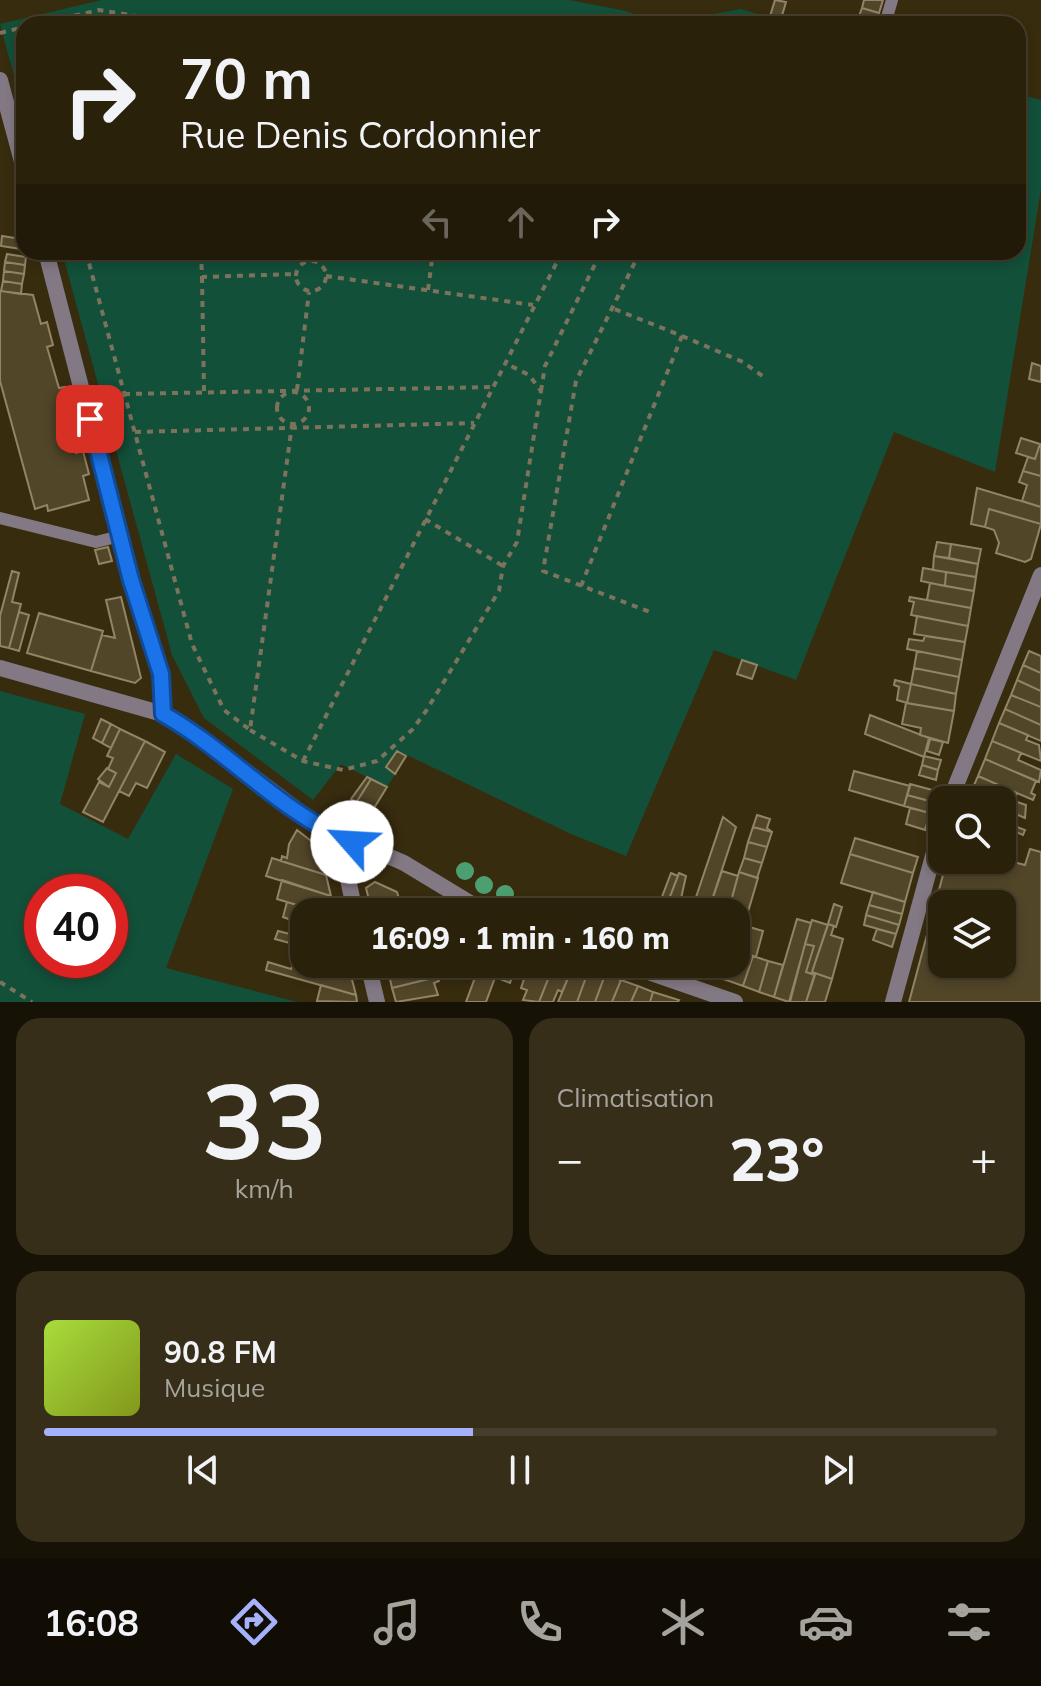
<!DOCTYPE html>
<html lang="fr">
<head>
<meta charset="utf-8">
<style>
  :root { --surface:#2a210b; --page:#362e19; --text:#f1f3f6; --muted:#a5a39d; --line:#463e2c; --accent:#a6b1fc }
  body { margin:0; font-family:Mulish,sans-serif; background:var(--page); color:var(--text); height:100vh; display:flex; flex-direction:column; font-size:30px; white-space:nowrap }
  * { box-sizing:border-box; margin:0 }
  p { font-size:26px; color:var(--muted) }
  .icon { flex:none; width:44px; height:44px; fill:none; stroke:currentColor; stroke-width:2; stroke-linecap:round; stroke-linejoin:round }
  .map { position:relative; height:1002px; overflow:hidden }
  .side { display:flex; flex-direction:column; gap:16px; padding:16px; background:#171206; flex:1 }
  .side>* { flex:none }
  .top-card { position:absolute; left:16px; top:16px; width:1010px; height:244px; border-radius:24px; box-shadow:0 4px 12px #0003,0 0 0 2px var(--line); background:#2a210b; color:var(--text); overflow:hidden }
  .controls { position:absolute; left:928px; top:786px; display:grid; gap:16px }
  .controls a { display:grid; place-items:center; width:88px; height:88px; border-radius:16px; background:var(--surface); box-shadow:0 4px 12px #0003,0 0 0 2px var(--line); font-size:40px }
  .speed { position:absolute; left:24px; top:874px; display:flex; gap:16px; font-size:40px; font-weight:700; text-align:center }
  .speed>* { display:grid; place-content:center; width:104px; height:104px; border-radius:50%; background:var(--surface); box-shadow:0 4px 12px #0003,0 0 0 2px var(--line); line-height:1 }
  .speed .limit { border:12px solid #d22; background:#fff; color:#111 }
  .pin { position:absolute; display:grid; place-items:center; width:68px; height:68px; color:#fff; margin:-34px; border-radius:16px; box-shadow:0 4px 12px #0006 }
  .me { position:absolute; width:88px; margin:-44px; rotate:296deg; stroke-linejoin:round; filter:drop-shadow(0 0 6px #0008) }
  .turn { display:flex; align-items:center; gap:28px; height:168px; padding:0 32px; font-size:36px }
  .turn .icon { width:104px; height:104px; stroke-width:2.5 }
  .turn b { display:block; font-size:56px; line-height:68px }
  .lanes { display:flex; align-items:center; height:76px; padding:0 32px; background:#0003; justify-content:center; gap:40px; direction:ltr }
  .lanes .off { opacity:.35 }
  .big { font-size:60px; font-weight:800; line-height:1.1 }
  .side .tile { flex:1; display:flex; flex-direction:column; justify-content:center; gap:12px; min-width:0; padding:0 28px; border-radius:24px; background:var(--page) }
  .side .dial { align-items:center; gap:0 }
  .dial b { font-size:104px; line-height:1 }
  .song { display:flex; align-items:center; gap:24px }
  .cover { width:96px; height:96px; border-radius:12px; background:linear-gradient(135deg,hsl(80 70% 55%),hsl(70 70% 35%)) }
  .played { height:8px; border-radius:4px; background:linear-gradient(90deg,var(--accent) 45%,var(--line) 45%) }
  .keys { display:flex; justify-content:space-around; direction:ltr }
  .heat { display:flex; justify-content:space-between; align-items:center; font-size:44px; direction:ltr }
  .side .tiles { flex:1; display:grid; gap:16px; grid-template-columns:1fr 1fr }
  .tile:last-child { grid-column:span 2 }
  .trip { position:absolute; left:290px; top:898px; width:460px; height:80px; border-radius:24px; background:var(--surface); box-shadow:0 4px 12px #0003,0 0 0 2px var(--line); font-weight:800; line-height:80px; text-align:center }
  .menu { display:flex; height:128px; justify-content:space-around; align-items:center; background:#110d04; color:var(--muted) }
  .menu .icon { width:56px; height:56px }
  .menu .selected { color:var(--accent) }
  .menu b { font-size:36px; color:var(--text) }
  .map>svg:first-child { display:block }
  .green { fill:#12503a; fill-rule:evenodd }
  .building { fill:#524629; stroke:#928566; stroke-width:2; fill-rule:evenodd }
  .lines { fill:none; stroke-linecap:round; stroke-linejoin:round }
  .path { stroke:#7d735c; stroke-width:4; stroke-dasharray:6 6; stroke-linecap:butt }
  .service { stroke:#837984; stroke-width:12 }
  .minor { stroke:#837984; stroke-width:16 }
  .tertiary { stroke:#837984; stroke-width:16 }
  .tree { fill:#4c9f71 }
  .route-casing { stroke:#114b97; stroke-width:20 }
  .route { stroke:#1a73e8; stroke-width:14 }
</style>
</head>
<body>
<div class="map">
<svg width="1041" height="1002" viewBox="0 0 1041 1002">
  <rect width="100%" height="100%" fill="#382c0f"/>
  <!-- green -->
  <path class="green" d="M102 0H569L626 11 660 24 741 9 790 24H24V113L0 24Z
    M1018 94 1041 100V189L995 472 894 432 796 680 714 650 626 856 571 834 407 755 387 787 341 764 313 800 204 718 172 655 62 252H1018Z
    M0 691 85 714 60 804 128 839 176 754 233 789 166 968 297 1002H0ZM110 892V960H42V892Z"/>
  <!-- building -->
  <path class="building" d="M775 0 786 2 781 19 770 16Z
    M864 0H883L879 13 862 8Z
    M862 8 879 13 875 24 858 19Z
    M2 236 22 239 21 249 1 246Z
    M7 254 26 257 25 265 5 262Z
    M5 262 25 265 24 274 4 271Z
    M4 271 24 274 22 284 3 281Z
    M3 281 22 284 21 294 1 291Z
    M0 291 33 295 41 324 47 322 53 345 47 347 59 388 65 387 71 410 65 411 76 453 83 451 89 474 83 476 89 500 48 511 47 505 35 509 0 381Z
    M1032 363 1041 366V382L1029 379Z
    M1021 438 1040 444 1035 459 1016 453Z
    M1040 444H1041V476L1023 471 1028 457 1035 459Z
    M1023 471 1041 476V507L1022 501 1027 485 1019 482Z
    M977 488 1041 507V524L989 509 985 527 971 524Z
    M989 509 1041 524 1031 559 1025 562 996 553 999 543 994 530 985 527Z
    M937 542 951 544 949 558 934 556Z
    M951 544 981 549 978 564 949 558Z
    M108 547 112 561 99 564 95 550Z
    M934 556 978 564 976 577 933 570Z
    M923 568 946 572 945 586 921 581Z
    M12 571 19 573 12 602 21 604 9 648 0 646V616Z
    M946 572 976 577 974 591 945 586Z
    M930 583 974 591 971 608 927 600Z
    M121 597 141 678 135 683 91 671 102 635 115 638 106 600Z
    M910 597 971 608 968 626 911 615 914 602 909 601Z
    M19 612 29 615 19 651 9 648Z
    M39 613 103 631 91 671 27 653Z
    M917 616 968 626 965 642 914 634Z
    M925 636 965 642 962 660 907 649 909 639 923 641Z
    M917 651 962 660 959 677 914 668Z
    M1029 651 1041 656V673L1023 665Z
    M742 660 757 665 752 679 737 674Z
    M1023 665 1041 673V691L1017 680Z
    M914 668 959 677 956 694 911 684Z
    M895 680 911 684 907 703 897 700 899 687 894 685Z
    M1017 680 1041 691V707L1011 695Z
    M911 684 956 694 954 711 907 703Z
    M1011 695 1041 707V725L1005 709Z
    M906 703 954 711 948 743 920 735 921 728 902 724Z
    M1005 709 1041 725V741L999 723Z
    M870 715 929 738 924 757 865 734Z
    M101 719 111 724 102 743 93 738Z
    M999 723 1028 735 1026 740 1039 745 1041 761 992 741Z
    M111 724 120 729 111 748 102 743Z
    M120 729 145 741 103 822 83 812 99 782 109 787 116 773 108 769 113 758 107 756Z
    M930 739 943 742 939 755 927 751Z
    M145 741 165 752 147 788 136 783 129 796 119 791Z
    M992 741 1021 753 1018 760 1041 770 1039 782 985 759Z
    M397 751 406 756 395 774 386 767Z
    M924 756 941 760 938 770 922 765Z
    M985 759 1036 781 1031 793 1035 795 1033 800 978 776Z
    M922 765 938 770 936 780 919 775Z
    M107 768 116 773 109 787 98 779Z
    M854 771 910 786 904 806 849 790Z
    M978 776 1017 793 1014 801 1026 805 1025 818 1002 808V800H983L970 794Z
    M367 777 371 779 356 803 351 799Z
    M371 779 387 787 371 813 356 803Z
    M910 784 936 791 933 802 907 795Z
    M907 795 933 802 930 813 904 806Z
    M910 808 930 813 925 830 906 824Z
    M1002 808 1009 811 1004 822 1025 830 1023 835 1002 826Z
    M757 815 770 819 767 828 772 832 753 827Z
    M723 817 736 827 709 909 708 912H691Z
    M753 827 772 832 767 847 748 842Z
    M297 830 319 847 326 875 281 861 282 856 287 858 289 844Z
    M855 838 918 857 913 873 850 854Z
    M748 842 767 847 762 863 744 858Z
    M1030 849 1041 852V1002H909L947 860 1002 859 1025 865ZM942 904H1002V964H942Z
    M850 854 913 873 905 902 841 883Z
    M272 858 326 875 331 896 266 876Z
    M744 858 762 863 757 878 739 872Z
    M722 871 738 876 728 912 709 909Z
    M739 872 758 878 745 922 736 920V912H728Z
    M671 873 678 876 664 912H647L652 899 660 902Z
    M679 873 686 876 678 912H664Z
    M282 880 331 896 335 912H320L277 899Z
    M375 882 397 892 400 902 409 897 422 903 421 909 372 912 366 888Z
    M873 892 905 902 902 914 869 905Z
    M632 898 650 904 647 912H626Z
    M287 902 301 906 297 922 283 917Z
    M834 904 842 907 836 927 828 924Z
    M869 905 902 914 899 925 866 915Z
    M866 915 899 925 896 934 864 925Z
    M797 919 811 923 789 1002 774 997Z
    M812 920 828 925 812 972 815 975 806 972 814 946 805 944Z
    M745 922 743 936 749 938 744 953 753 956 743 986 726 980 732 964H736Z
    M302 923 304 947 275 939 278 931 298 936Z
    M828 924 834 926 831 935 843 939 832 979 812 972Z
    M746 926 763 931 756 957 744 953 749 938 743 936Z
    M877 929 896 934 892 947 873 940Z
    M805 944 814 946 806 972 815 975 806 1002H790Z
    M302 946 304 964H348L356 995 266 970 268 962 291 969Z
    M753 956 768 961 759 992 743 986Z
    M768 961 783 965 774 997 759 992Z
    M417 964 419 971 429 968 437 977 392 988 388 970Z
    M480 964H500L486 1002H466Z
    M500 964H554L539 1002 523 1000 527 990 521 988 525 976 514 972 510 983 495 977Z
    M554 964H574L562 992 558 990 553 1002H539Z
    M574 964 589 969 577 1002H558Z
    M679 964H714L711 975Z
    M714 964H732L726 980 711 975Z
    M589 969 605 975 595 1002H577Z
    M815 973 832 979 825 1002H806Z
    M605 975 621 980 612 1002H595Z
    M437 977 439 981 434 983 438 995 396 1002 392 988Z
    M621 980 638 986 631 1002H612Z
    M321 985 356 995 357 1002 317 1001Z
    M638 986 653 992 650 1002H631Z
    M653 992 679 1000 678 1002H650Z"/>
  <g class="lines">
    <!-- path -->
    <path class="path" d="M39 24 99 10 185 24
      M0 33 24 27
      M86 252 192 644 224 710 250 730 292 425
      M201 252 202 277 295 274
      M640 252 576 381 543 571 650 612
      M296 276a15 15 0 1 1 30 0a15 15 0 1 1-30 0Z
      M313 261 314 252
      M326 276 533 305
      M202 277 204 391
      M428 290 433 252
      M682 336 743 362 764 377
      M297 390 309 292
      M541 391 545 366 601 252
      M277 408a16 16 0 1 1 32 0a16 16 0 1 1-32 0Z
      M124 394 493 387
      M135 432 474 423
      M425 519 503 566
      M581 586 682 336 612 308
      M250 730 303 761 343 770 377 761 412 730 426 711 499 591 503 566 517 542 541 391 529 375 505 363
      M303 761 562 252
      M0 982 32 1002"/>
    <!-- service -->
    <path class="service" d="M885 24 892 0
      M0 518 96 542 120 536"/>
    <!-- minor -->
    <path class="minor" d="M0 80 24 169
      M46 252 131 580 161 674 163 714
      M950 800 1041 575
      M352 842 348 879 355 912
      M368 964 377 1002
      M893 1002 942 823"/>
    <!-- tertiary -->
    <path class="tertiary" d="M0 668 163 714 198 735 317 825 404 863 485 912
      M625 964 735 1002"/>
  </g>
  <!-- trees -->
  <g class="tree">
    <circle cx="465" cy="871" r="9"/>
    <circle cx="484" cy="885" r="9"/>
    <circle cx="505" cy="894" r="9"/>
  </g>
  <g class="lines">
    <defs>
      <path id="route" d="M90 419 131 580 161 674 163 714C229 751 282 814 352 842"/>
    </defs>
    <!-- route casing -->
    <use href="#route" class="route-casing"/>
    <!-- route -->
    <use href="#route" class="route"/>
  </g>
</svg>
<div class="controls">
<a><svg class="icon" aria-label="search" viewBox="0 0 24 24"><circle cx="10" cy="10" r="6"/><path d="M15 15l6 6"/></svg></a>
<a><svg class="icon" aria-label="layers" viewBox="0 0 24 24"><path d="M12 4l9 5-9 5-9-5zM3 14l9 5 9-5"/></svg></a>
</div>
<div class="speed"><div class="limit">40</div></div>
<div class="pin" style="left:90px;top:419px;background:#d93025"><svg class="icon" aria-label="arrive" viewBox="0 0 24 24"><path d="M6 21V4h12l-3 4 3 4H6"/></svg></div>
<svg class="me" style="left:352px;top:842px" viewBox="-20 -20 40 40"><circle r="19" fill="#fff"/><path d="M0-13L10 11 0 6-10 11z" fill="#1a73e8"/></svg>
<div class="trip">16:09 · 1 min · 160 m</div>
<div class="top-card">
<div class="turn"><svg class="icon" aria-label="right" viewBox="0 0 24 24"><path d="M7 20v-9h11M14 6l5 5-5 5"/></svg><div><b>70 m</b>Rue Denis Cordonnier</div></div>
<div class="lanes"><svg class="icon off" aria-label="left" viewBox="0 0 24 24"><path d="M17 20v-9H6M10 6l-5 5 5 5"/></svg><svg class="icon off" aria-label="ahead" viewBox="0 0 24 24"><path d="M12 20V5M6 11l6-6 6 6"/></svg><svg class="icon" aria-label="right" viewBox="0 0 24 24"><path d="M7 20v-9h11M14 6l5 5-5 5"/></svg></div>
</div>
</div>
<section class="side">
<div class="tiles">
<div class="tile dial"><b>33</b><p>km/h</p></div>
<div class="tile"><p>Climatisation</p>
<div class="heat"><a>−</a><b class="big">23°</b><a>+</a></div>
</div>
<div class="tile">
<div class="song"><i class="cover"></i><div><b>90.8 FM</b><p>Musique</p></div></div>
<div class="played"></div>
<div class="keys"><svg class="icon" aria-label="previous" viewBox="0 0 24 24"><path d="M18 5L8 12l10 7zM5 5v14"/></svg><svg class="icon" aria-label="pause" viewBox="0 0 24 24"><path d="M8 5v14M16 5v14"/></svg><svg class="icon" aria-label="next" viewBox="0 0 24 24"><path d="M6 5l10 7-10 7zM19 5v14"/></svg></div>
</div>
</div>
</section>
<nav class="menu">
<b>16:08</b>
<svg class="icon selected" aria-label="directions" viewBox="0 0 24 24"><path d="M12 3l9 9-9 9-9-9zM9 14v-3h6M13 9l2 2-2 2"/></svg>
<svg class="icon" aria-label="music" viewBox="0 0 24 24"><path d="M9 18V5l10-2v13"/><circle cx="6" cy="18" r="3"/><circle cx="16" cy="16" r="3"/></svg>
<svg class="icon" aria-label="phone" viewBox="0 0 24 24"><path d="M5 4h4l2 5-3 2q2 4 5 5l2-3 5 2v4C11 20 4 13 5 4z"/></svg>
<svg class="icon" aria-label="climate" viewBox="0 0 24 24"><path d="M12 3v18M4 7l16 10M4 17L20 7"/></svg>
<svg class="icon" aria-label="car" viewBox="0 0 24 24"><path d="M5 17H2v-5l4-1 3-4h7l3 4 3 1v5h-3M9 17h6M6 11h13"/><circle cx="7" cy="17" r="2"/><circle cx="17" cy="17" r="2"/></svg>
<svg class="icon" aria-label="filters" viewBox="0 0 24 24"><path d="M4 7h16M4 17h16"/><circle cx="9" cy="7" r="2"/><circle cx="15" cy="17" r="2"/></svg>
</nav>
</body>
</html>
